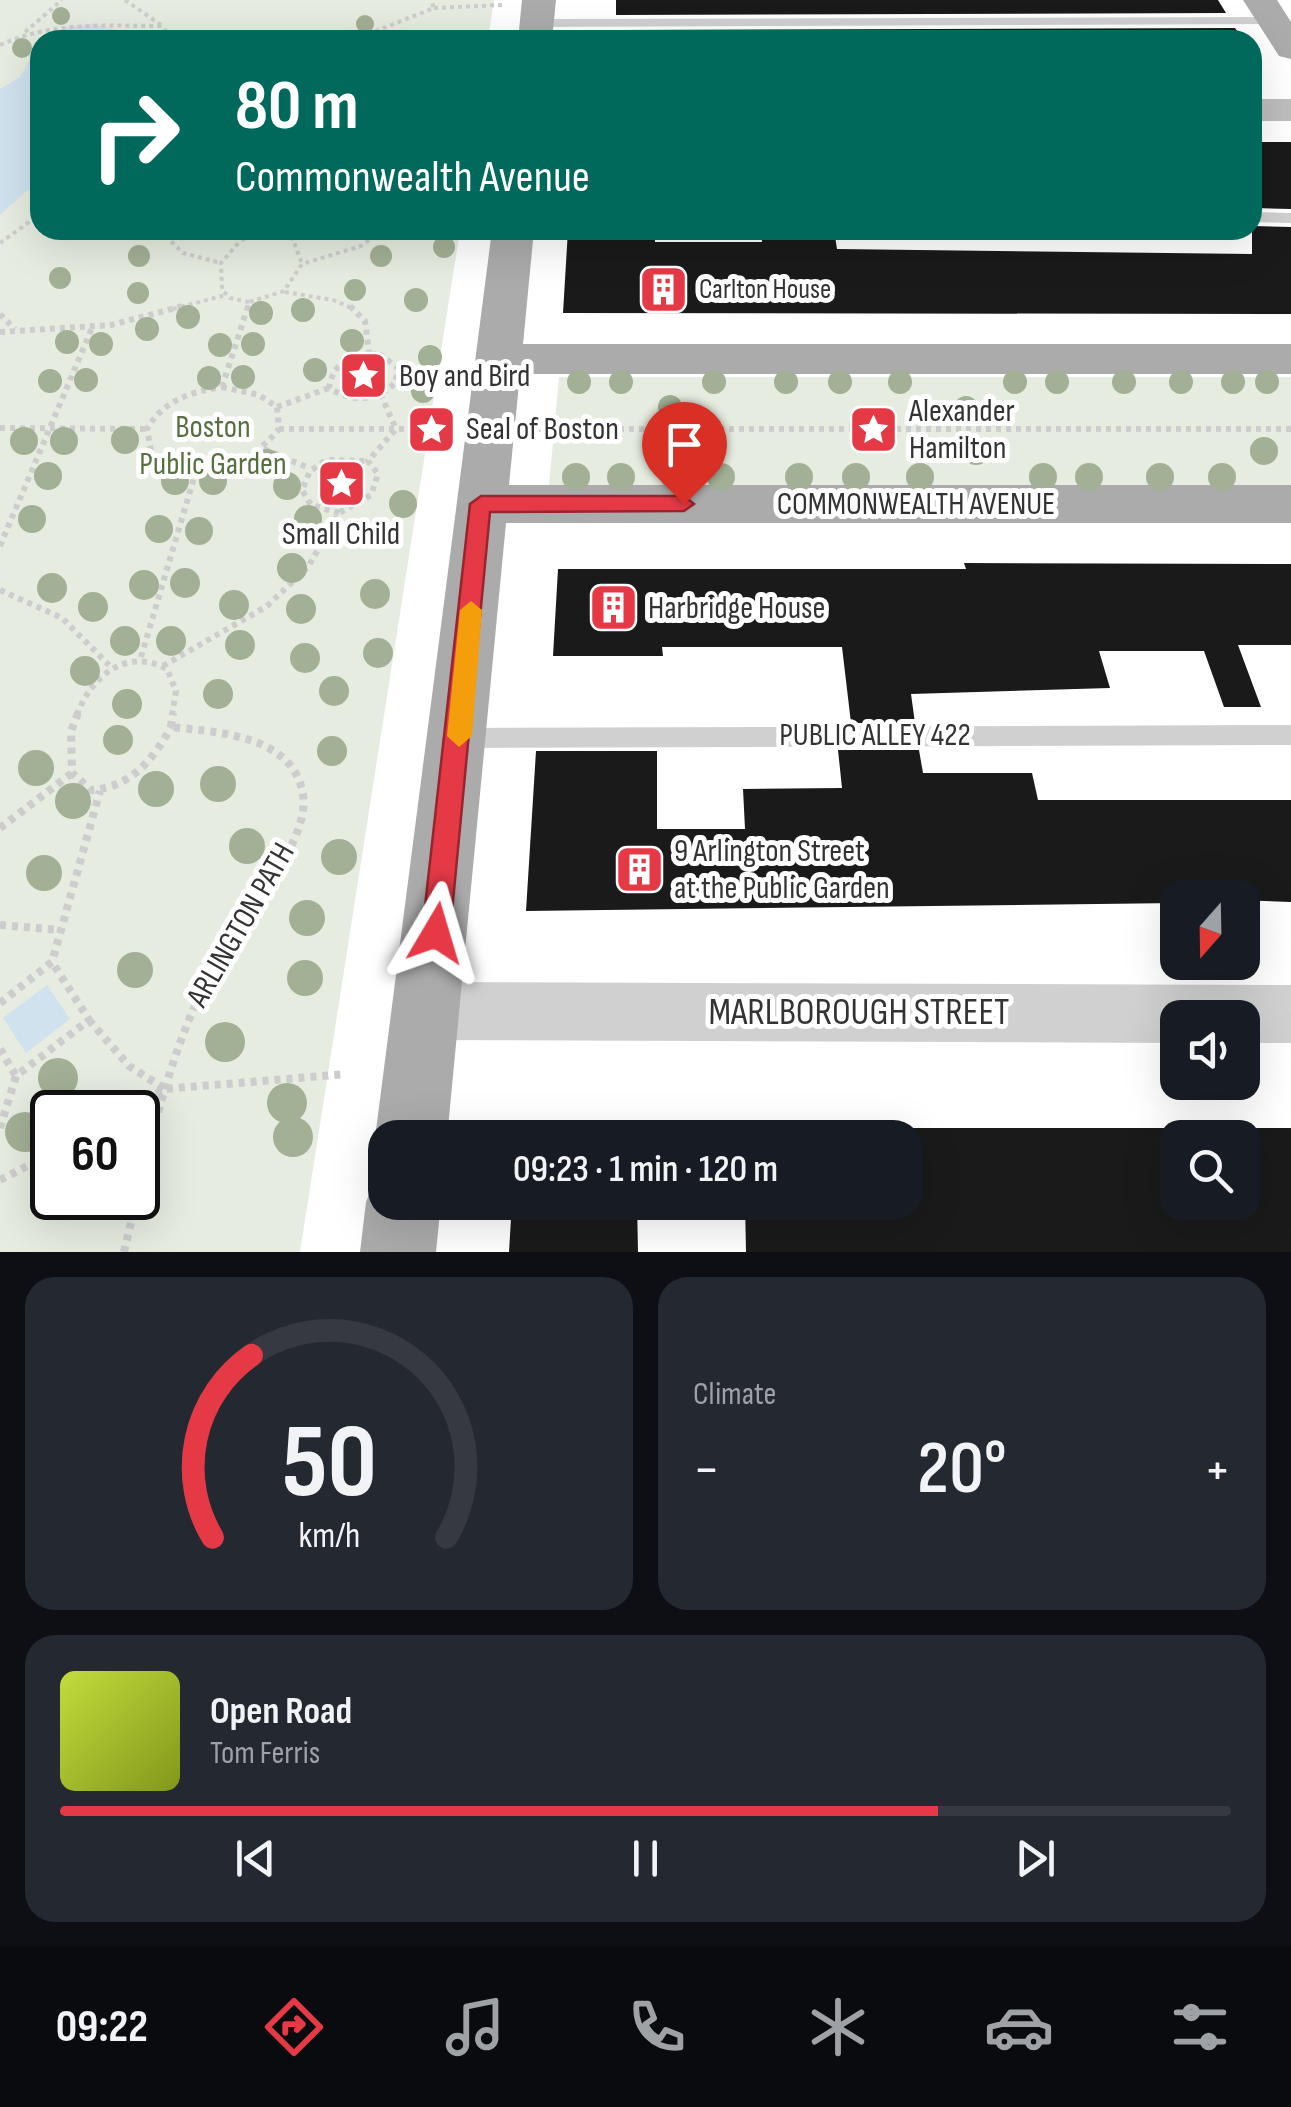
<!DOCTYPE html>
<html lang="en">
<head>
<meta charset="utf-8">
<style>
  :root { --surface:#171b24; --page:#242831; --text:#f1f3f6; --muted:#9ea1a6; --line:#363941; --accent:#e63946 }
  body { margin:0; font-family:"Sofia Sans Condensed",sans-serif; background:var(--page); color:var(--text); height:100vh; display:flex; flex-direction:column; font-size:38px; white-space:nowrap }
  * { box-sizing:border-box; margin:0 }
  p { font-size:32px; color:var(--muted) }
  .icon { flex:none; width:55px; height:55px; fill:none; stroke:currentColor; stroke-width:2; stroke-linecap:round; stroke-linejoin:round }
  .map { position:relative; height:1252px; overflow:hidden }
  .panel { display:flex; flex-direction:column; gap:25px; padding:25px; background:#0d0f14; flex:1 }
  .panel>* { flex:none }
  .banner { position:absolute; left:30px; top:30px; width:1232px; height:210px; border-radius:30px; box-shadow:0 10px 40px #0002; background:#00695c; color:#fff; overflow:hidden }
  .needle { width:65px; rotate:200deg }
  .tools { position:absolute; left:1160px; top:880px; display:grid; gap:20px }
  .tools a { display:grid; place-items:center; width:100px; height:100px; border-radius:20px; background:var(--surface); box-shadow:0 10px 40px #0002; font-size:50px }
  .speed { position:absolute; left:30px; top:1090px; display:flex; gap:20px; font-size:50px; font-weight:700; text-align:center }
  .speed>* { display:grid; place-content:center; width:130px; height:130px; border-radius:50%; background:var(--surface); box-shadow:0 10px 40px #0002; line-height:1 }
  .speed .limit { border:5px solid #111; border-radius:15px; background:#fff; color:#111 }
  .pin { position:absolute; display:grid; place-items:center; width:85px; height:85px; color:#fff; margin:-102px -42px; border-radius:50% 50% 50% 0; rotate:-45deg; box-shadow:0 0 10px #0007 }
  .pin .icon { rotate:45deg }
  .me { position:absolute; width:110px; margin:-55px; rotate:7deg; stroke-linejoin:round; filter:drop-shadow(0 0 8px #0008) }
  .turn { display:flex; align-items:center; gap:35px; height:210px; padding:0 40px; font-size:45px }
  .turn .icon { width:130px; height:130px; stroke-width:2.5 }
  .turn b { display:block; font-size:70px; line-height:85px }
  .big { font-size:75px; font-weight:600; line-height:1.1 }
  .panel .tile { flex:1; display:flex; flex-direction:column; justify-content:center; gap:15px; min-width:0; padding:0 35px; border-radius:30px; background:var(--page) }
  .panel .dial { align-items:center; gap:0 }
  .dial svg { height:260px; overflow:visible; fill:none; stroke:var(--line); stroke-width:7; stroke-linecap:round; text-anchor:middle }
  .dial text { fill:var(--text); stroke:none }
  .song { display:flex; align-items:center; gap:30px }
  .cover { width:120px; height:120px; border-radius:15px; background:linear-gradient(135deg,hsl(70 70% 55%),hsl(70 70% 35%)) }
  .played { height:10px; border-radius:5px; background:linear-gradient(90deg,var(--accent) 75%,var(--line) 75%) }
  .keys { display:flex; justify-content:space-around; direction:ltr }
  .heat { display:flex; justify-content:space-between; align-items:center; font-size:55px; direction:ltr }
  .panel .tiles { flex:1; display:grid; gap:25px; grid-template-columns:1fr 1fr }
  .tile:last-child { grid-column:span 2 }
  .trip { position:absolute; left:368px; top:1120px; width:555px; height:100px; border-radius:30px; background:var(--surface); box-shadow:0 10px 40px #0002; font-weight:600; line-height:100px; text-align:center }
  .menu { display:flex; height:160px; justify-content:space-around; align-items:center; background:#090b0e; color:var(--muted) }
  .menu .icon { width:70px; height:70px }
  .menu .on { color:var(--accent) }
  .menu b { font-size:45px; color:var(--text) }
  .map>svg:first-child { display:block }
  .green { fill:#e6ecdf; fill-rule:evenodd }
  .water { fill:#cfe2ee }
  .building { fill:#1a1a1a }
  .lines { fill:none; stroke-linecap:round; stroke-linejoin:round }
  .path-far2 { stroke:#cdcdcd; stroke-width:4; stroke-dasharray:4 4; stroke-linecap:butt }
  .path-far1 { stroke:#cdcdcd; stroke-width:6; stroke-dasharray:5 5; stroke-linecap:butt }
  .path { stroke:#cdcdcd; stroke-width:8; stroke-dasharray:6 6; stroke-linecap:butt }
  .service { fill:#d0d0d0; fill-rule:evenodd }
  .minor { fill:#d0d0d0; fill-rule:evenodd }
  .secondary { fill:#bdbdbd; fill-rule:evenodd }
  .primary { fill:#ababab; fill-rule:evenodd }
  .tree { fill:#a2b095 }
  .route { fill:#e63946; stroke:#96252e; stroke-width:2.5 }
  .slow { fill:#f59e0b }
  .labels { text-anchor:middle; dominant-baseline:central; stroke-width:10; stroke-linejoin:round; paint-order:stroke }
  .far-poi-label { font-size:28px; fill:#333; stroke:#fff; text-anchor:start }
  .poi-label { font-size:32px; fill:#333; stroke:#fff; text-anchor:start }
  .park-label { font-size:32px; fill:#56703f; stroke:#fff }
  .street-label { font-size:32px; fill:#333; stroke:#fff }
  .near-street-label { font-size:38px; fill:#333; stroke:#fff }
</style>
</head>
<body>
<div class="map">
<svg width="1291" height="1252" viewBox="0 0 1291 1252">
  <rect width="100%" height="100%" fill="#fff"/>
  <!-- green -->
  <path class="green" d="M0 0H494L488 40H40V230H460L300 1252H0ZM52 1112H138V1198H52Z
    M559 377H1291V486H549Z"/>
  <!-- water -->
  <path class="water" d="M93 24 134 34 139 40H42L67 27Z
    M40 42V185L25 192 0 215V89L20 77Z
    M346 468 363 476 360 493 339 502 320 495 317 484 331 470Z
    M47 985 70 1019 26 1053 3 1018Z"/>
  <!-- building -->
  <path class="building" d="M616 0H1218L1226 13 616 15Z
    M1235 28 1243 40H616V30Z
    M1252 142H1291V209L1252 208Z
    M1252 226 1291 227V314L563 313 568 230H655V242H762L761 230H834L837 249 1252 254Z
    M964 563 1291 564V645H1238L1261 707H1224L1204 651H1099L1110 688 911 694 915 723H851L842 647H662L663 656H553L558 569H966Z
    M838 750H919L923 773H1032L1038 800H1291V902L1178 898V903L526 911 536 751H657V829H745L743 789 842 788Z
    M905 1128H1178V1202H1242V1128H1291V1252H746L745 1202H905Z
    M512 1202H637L638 1252H509Z"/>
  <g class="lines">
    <!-- path-far2 -->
    <path class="path-far2" d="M125 0 161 25
      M434 8 502 5
      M25 32 62 0
      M353 40 434 8 431 0
      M0 45C53 21 105 26 162 26L173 40
      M160 230 183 253 221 263
      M267 230 293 239 302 264
      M0 243 40 214
      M285 292 333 300 354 309
      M249 302 230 298 222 290 221 263 240 241 264 230
      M173 309 226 295
      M247 309 249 302 284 291 302 264 361 246 382 230"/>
    <!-- path-far1 -->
    <path class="path-far1" d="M350 306 365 321 369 353
      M0 314 15 329
      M0 332 111 325 183 306
      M379 354 397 367 396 382C376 402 353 403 329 388 333 361 354 354 379 354Z
      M222 387 259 395 277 407 279 429C246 469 198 484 152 456L147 429C164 400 190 392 222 387Z
      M222 387 248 306
      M277 407 329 388
      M867 414 889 419 896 429 894 439 876 445 856 439 852 424Z
      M0 428 147 429
      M279 429H442
      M539 429H851
      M896 429H1291
      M264 449 309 468
      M339 513 311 505 302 490 310 471 326 460 368 461
      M0 546 92 328
      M0 590 62 618 109 665
      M141 657 196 471
      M163 666 267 606 308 567 339 513 371 495 378 474 368 461 396 429 381 395
      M77 715C91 676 127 647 167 669L176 691 172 715"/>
    <!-- path -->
    <path class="path" d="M78 713 71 731 72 773 91 790C131 787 153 760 171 727
      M171 727 173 713
      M0 828 72 773
      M0 925 60 930
      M0 1003 52 962 100 791
      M89 1020 129 1066 165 1089
      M0 1049 16 1076
      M125 1112 165 1089 346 1074
      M0 1128 16 1076 89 1020 52 962
      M0 1180 52 1153
      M124 1252C149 1148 169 1041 224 949 247 910 310 841 303 795 294 735 217 732 171 727"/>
    <!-- service -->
    <path class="service" d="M1273 17 1278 18V24L537 27 530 23 537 19Z
      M1252 212 1291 213V223L1252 222Z
      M1291 725V745L459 748 450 745 447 738 450 731 459 728Z"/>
    <!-- minor -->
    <path class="minor" d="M427 982 1291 985V1043H1242V1018H1178V1043L427 1040 406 1032 397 1011 406 990Z"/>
    <!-- secondary -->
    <path class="secondary" d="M1252 99H1291V121H1252Z"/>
    <!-- primary -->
    <path class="primary" d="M522 0H556L552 40H518Z
      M1243 0H1277L1291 22V59L1279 56Z
      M492 230H534L523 344H1291V374H520L509 485H1291V523H506L447 1138H385V1163L375 1138Z
      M385 1172V1202H441L436 1252H360L366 1202 377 1175Z"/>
  </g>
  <!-- trees -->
  <g class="tree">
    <circle cx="61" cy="16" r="9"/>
    <circle cx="365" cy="24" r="9"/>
    <circle cx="22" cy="48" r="10"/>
    <circle cx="444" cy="247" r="11"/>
    <circle cx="139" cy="256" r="11"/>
    <circle cx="381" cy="256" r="11"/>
    <circle cx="60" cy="278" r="11"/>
    <circle cx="355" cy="290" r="11"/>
    <circle cx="138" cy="293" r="11"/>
    <circle cx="416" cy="300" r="12"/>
    <circle cx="303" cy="310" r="12"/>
    <circle cx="261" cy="313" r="12"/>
    <circle cx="188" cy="317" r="12"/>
    <circle cx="147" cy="329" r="12"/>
    <circle cx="352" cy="341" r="12"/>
    <circle cx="67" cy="342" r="12"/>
    <circle cx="101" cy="344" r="12"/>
    <circle cx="253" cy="344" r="12"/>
    <circle cx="220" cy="345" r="12"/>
    <circle cx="430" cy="357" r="12"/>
    <circle cx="315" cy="370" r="12"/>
    <circle cx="243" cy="377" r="12"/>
    <circle cx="209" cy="378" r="12"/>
    <circle cx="86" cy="380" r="12"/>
    <circle cx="50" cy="381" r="12"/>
    <circle cx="579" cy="382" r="12"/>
    <circle cx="621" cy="382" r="12"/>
    <circle cx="714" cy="382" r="12"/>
    <circle cx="786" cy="382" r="12"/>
    <circle cx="840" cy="382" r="12"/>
    <circle cx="900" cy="382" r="12"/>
    <circle cx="1015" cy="382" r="12"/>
    <circle cx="1057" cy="382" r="12"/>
    <circle cx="1124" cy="382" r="12"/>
    <circle cx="1181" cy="382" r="12"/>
    <circle cx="1233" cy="382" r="12"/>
    <circle cx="1267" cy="382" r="12"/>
    <circle cx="423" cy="391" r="12"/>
    <circle cx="670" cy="407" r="12"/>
    <circle cx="966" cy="408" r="12"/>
    <circle cx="125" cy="440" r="14"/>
    <circle cx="24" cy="441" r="14"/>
    <circle cx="64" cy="441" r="14"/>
    <circle cx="976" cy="451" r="14"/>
    <circle cx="1264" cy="451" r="14"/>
    <circle cx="267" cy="463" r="14"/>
    <circle cx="48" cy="476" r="14"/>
    <circle cx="576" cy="477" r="14"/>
    <circle cx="621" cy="477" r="14"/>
    <circle cx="675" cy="477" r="14"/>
    <circle cx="721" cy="477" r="14"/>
    <circle cx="799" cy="477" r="14"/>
    <circle cx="856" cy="477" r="14"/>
    <circle cx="920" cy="477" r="14"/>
    <circle cx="1043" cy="477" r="14"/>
    <circle cx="1089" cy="477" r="14"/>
    <circle cx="1160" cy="477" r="14"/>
    <circle cx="1222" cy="477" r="14"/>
    <circle cx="175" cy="481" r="14"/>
    <circle cx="213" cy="481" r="14"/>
    <circle cx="287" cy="486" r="14"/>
    <circle cx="403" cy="504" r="14"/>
    <circle cx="32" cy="519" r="14"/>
    <circle cx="308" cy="519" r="14"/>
    <circle cx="159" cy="529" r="14"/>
    <circle cx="199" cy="531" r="14"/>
    <circle cx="292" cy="568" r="15"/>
    <circle cx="185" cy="583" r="15"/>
    <circle cx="144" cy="585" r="15"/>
    <circle cx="52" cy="588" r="15"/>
    <circle cx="375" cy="594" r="15"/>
    <circle cx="234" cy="605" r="15"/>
    <circle cx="93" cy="607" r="15"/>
    <circle cx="301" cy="609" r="15"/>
    <circle cx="125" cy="641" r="15"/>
    <circle cx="171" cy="641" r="15"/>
    <circle cx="240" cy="645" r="15"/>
    <circle cx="378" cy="653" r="15"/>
    <circle cx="305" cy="658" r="15"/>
    <circle cx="85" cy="671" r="15"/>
    <circle cx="334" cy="691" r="15"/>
    <circle cx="218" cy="694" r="15"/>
    <circle cx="127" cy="704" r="15"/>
    <circle cx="118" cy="740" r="15"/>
    <circle cx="332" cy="751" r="15"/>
    <circle cx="36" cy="768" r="18"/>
    <circle cx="218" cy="784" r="18"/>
    <circle cx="156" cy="789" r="18"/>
    <circle cx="73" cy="801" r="18"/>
    <circle cx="247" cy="846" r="18"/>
    <circle cx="339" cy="857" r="18"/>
    <circle cx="44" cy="873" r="18"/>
    <circle cx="307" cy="918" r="18"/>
    <circle cx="135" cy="970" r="18"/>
    <circle cx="305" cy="978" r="18"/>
    <circle cx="225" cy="1042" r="20"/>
    <circle cx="58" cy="1078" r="20"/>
    <circle cx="287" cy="1103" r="20"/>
    <circle cx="25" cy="1132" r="20"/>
    <circle cx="293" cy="1137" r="20"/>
  </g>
  <!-- route -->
  <path class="route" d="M481 496H684L694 504 684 511 490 512 450 933 446 942 436 946 426 942 422 933 470 504Z"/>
  <!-- slow -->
  <path class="slow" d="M471 601 482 610 472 736 459 747 447 736 460 610Z"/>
  <!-- icons -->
  <defs>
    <symbol id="building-square" viewBox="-11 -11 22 22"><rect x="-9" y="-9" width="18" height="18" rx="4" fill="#e63946" stroke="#fff"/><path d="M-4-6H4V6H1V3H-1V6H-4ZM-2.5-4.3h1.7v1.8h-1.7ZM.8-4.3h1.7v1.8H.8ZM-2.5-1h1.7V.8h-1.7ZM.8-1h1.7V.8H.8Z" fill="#fff"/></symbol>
    <symbol id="sight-square" viewBox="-11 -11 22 22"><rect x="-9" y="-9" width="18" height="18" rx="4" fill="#e63946" stroke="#fff"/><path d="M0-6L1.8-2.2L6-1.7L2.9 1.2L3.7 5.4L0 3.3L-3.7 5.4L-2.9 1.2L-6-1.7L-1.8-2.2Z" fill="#fff"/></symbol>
  </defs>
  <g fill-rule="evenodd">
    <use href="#building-square" x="636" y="262" width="55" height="55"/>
    <use href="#sight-square" x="336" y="348" width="55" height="55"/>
    <use href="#sight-square" x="404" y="402" width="55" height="55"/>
    <use href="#sight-square" x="846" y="402" width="55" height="55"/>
    <use href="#sight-square" x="314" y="456" width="55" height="55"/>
    <use href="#building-square" x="586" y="580" width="55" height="55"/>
    <use href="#building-square" x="612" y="842" width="55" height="55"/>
  </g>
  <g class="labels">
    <!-- far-poi labels -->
    <g class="far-poi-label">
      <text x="699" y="289">Carlton House</text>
    </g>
    <!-- poi labels -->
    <g class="poi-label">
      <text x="399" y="376">Boy and Bird</text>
      <text x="909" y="411">Alexander<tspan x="909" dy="37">Hamilton</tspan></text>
      <text x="466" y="429">Seal of Boston</text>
      <text x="341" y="534" text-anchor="middle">Small Child</text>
      <text x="648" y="608">Harbridge House</text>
      <text x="674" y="851">9 Arlington Street<tspan x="674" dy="37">at the Public Garden</tspan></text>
    </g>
    <!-- park labels -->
    <g class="park-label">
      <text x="213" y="427">Boston<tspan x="213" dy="37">Public Garden</tspan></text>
    </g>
    <!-- street labels -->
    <g class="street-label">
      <text x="916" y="504">COMMONWEALTH AVENUE</text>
      <text x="875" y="735">PUBLIC ALLEY 422</text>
      <text transform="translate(241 925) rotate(-60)">ARLINGTON PATH</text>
    </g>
    <!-- near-street labels -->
    <g class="near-street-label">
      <text x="859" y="1012">MARLBOROUGH STREET</text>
    </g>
  </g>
</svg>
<div class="tools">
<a><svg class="needle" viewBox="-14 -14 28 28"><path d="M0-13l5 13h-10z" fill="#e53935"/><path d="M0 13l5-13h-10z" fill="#9ea1a6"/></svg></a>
<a><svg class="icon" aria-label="sound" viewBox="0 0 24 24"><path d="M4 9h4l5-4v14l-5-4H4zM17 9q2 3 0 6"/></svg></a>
<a><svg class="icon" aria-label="search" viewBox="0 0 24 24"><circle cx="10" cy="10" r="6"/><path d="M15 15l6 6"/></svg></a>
</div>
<div class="speed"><div class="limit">60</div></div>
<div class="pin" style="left:684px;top:504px;background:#d93025"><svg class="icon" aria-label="arrive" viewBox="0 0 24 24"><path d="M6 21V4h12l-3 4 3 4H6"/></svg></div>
<svg class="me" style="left:436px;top:933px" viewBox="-20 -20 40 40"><path d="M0-17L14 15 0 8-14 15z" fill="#e63946" stroke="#fff" stroke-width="4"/></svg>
<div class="trip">09:23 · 1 min · 120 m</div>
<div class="banner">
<div class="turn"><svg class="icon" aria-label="right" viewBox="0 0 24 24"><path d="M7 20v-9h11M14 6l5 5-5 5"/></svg><div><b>80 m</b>Commonwealth Avenue</div></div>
</div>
</div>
<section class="panel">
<div class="tiles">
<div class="tile dial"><svg viewBox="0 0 100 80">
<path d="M14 69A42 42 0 1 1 86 69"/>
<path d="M14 69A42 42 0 0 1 26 13" stroke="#e63946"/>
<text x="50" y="56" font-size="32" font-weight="700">50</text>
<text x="50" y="72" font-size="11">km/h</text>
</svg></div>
<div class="tile"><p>Climate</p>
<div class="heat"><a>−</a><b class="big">20°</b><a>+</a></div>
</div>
<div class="tile">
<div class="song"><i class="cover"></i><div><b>Open Road</b><p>Tom Ferris</p></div></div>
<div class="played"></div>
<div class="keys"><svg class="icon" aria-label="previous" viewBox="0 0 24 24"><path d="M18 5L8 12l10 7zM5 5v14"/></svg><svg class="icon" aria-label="pause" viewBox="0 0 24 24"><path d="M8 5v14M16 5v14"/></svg><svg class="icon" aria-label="next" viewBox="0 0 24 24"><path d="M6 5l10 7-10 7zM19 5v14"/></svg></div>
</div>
</div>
</section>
<nav class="menu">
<b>09:22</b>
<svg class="icon on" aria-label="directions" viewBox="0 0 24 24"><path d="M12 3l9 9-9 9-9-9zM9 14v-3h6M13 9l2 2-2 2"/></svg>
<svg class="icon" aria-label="music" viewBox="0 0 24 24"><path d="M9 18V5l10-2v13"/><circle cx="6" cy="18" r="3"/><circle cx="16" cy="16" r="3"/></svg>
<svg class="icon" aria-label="phone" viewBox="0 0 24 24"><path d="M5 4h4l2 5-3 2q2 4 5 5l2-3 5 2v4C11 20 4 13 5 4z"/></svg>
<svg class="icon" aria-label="climate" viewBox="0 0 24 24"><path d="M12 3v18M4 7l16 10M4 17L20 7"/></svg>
<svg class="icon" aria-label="car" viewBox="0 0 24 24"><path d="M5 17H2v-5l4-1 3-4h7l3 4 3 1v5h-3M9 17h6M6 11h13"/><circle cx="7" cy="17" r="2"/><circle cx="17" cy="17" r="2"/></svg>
<svg class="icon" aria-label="filters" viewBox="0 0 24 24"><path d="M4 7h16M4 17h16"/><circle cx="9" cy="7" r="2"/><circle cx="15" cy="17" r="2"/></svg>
</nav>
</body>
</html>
